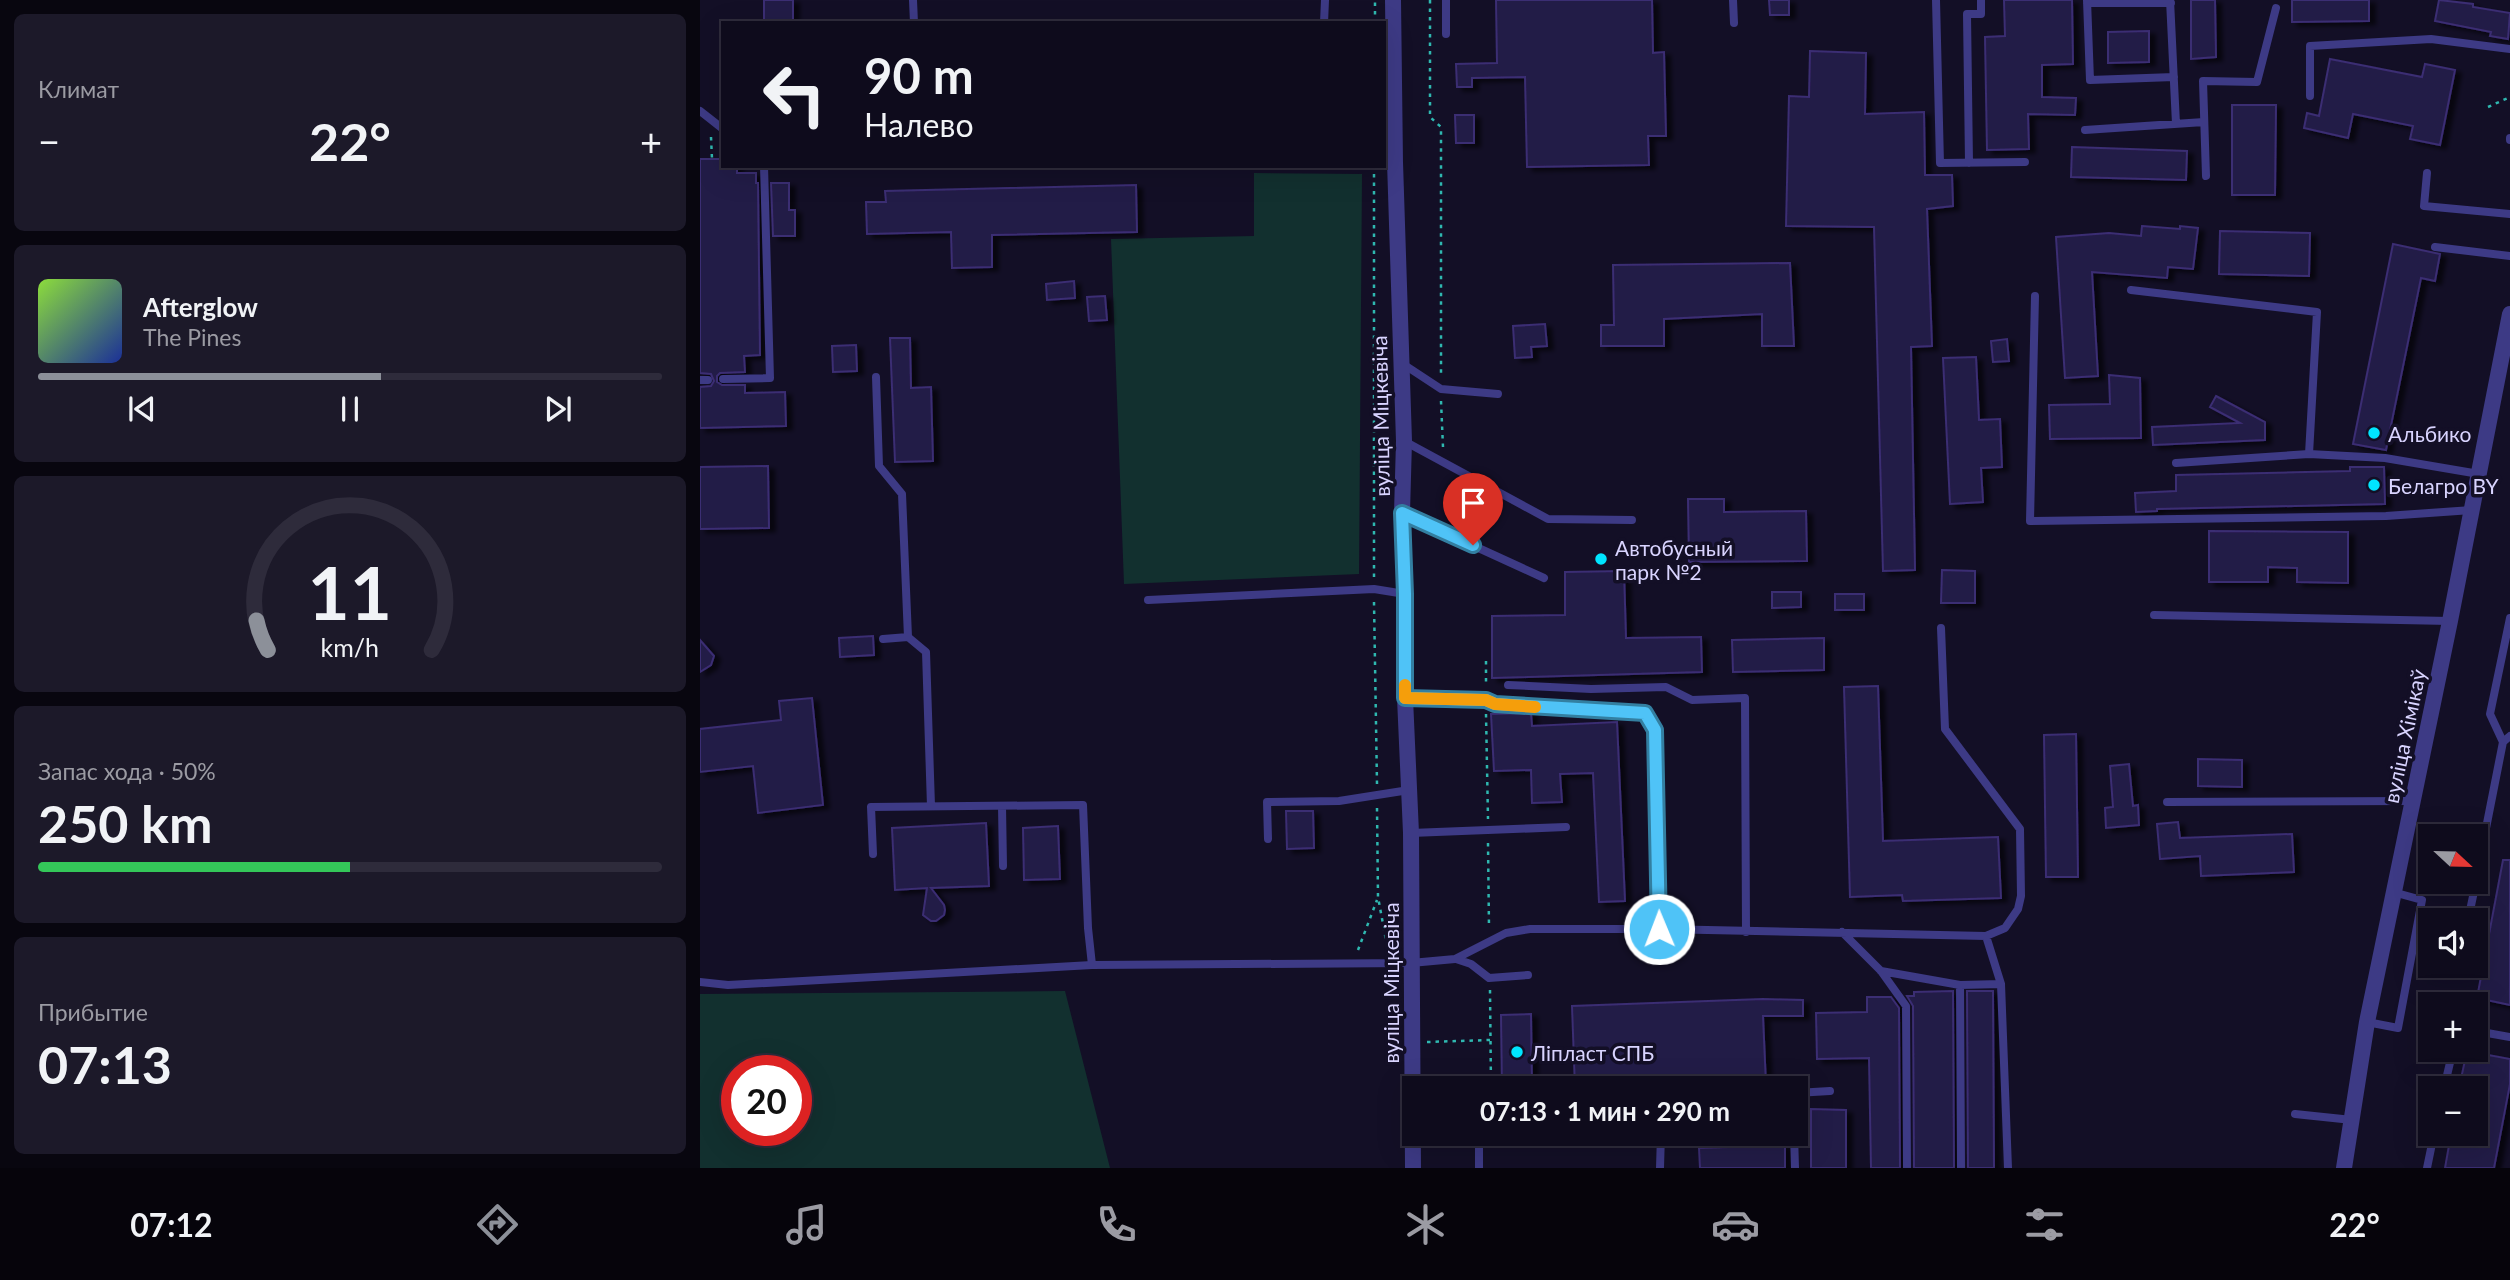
<!DOCTYPE html>
<html lang="ru">
<head>
<meta charset="utf-8">
<style>
  :root { --surface:#0e0b1c; --page:#1c1929; --text:#f1f3f6; --muted:#9b9ba3; --line:#2e2b3b; --accent:#8c9099 }
  body { margin:0; font-family:Lato,sans-serif; background:var(--page); color:var(--text); height:100vh; display:flex; flex-direction:column; font-size:26px; white-space:nowrap }
  * { box-sizing:border-box; margin:0 }
  p { font-size:23px; color:var(--muted) }
  .icon { flex:none; width:38px; height:38px; fill:none; stroke:currentColor; stroke-width:2; stroke-linecap:round; stroke-linejoin:round }
  .map { position:relative; flex:1; overflow:hidden }
  .side { display:flex; flex-direction:column; gap:14px; padding:14px; background:#08060f; width:700px }
  .side>* { flex:none }
  .top-card { position:absolute; left:21px; top:21px; width:665px; height:147px; border-radius:0px; box-shadow:0 7px 28px #0002,0 0 0 2px var(--line); background:#0e0b1c; color:var(--text); overflow:hidden }
  .needle { width:46px; rotate:112deg }
  .fabs { position:absolute; left:1718px; top:824px; display:grid; gap:14px }
  .fabs a { display:grid; place-items:center; width:70px; height:70px; border-radius:0px; background:var(--surface); box-shadow:0 7px 28px #0002,0 0 0 2px var(--line); font-size:35px }
  .speed { position:absolute; left:21px; top:1055px; display:flex; gap:14px; font-size:35px; font-weight:700; text-align:center }
  .speed>* { display:grid; place-content:center; width:91px; height:91px; border-radius:50%; background:var(--surface); box-shadow:0 7px 28px #0002,0 0 0 2px var(--line); line-height:1 }
  .speed .limit { border:10px solid #d22; background:#fff; color:#111 }
  .pin { position:absolute; display:grid; place-items:center; width:60px; height:60px; color:#fff; margin:-72px -30px; border-radius:50% 50% 50% 0; rotate:-45deg; box-shadow:0 0 7px #0007 }
  .pin .icon { rotate:45deg }
  .me { position:absolute; width:77px; margin:-38px; rotate:359deg; stroke-linejoin:round; filter:drop-shadow(0 0 5px #0008) }
  .turn { display:flex; align-items:center; gap:24px; height:147px; padding:0 28px; font-size:32px }
  .turn .icon { width:91px; height:91px; stroke-width:2.5 }
  .turn b { display:block; font-size:49px; line-height:60px }
  .big { font-size:52px; font-weight:700; line-height:1.1 }
  .side .tile { flex:1; display:flex; flex-direction:column; justify-content:center; gap:10px; min-width:0; padding:0 24px; border-radius:10px; background:var(--page) }
  .side .dial { align-items:center; gap:0 }
  .dial svg { height:182px; overflow:visible; fill:none; stroke:var(--line); stroke-width:7; stroke-linecap:round; text-anchor:middle }
  .dial text { fill:var(--text); stroke:none }
  .song { display:flex; align-items:center; gap:21px }
  .cover { width:84px; height:84px; border-radius:10px; background:linear-gradient(135deg,hsl(90 70% 55%),hsl(230 70% 35%)) }
  .played { height:7px; border-radius:4px; background:linear-gradient(90deg,var(--accent) 55%,var(--line) 55%) }
  .keys { display:flex; justify-content:space-around; direction:ltr }
  .heat { display:flex; justify-content:space-between; align-items:center; font-size:38px; direction:ltr }
  .charge { height:10px; border-radius:5px; background:linear-gradient(90deg,#34c759 50%,var(--line) 0) }
  .trip { position:absolute; left:702px; top:1076px; width:406px; height:70px; border-radius:0px; background:var(--surface); box-shadow:0 7px 28px #0002,0 0 0 2px var(--line); font-weight:700; line-height:70px; text-align:center }
  .menu { display:flex; height:112px; justify-content:space-around; align-items:center; background:#06040b; color:var(--muted) }
  .menu .icon { width:49px; height:49px }
  .menu .active { color:var(--accent) }
  .menu b { font-size:32px; color:var(--text) }
  main { display:flex; flex:1; min-height:0 }
  .map>svg:first-child { display:block }
  .green { fill:#12302f; fill-rule:evenodd }
  .building { fill:#241b47; stroke:#3b2d73; stroke-width:2; filter:url(#shadow) }
  .lines { fill:none; stroke-linecap:round; stroke-linejoin:round }
  .path { stroke:#2fb8b0; stroke-width:2.5; stroke-dasharray:3.5 5; stroke-linecap:butt }
  .service { stroke:#3d3a85; stroke-width:8 }
  .minor { stroke:#3d3a85; stroke-width:16 }
  .route-casing { stroke:#337fa1; stroke-width:18 }
  .route { stroke:#4fc3f7; stroke-width:12 }
  .slow { stroke:#f59e0b; stroke-width:12 }
  .poi-dot { fill:#00e5ff; stroke:#130f26; stroke-width:2.5 }
  .labels { text-anchor:middle; dominant-baseline:central; stroke-width:7; stroke-linejoin:round; paint-order:stroke }
  .street-label { font-size:21px; fill:#d9d4ff; stroke:#130f26 }
  .poi-label { font-size:21px; fill:#d9d4ff; stroke:#130f26; text-anchor:start }
</style>
</head>
<body>
<main>
<section class="side">
<div class="tile"><p>Климат</p>
<div class="heat"><a>−</a><b class="big">22°</b><a>+</a></div>
</div>
<div class="tile">
<div class="song"><i class="cover"></i><div><b>Afterglow</b><p>The Pines</p></div></div>
<div class="played"></div>
<div class="keys"><svg class="icon" aria-label="previous" viewBox="0 0 24 24"><path d="M18 5L8 12l10 7zM5 5v14"/></svg><svg class="icon" aria-label="pause" viewBox="0 0 24 24"><path d="M8 5v14M16 5v14"/></svg><svg class="icon" aria-label="next" viewBox="0 0 24 24"><path d="M6 5l10 7-10 7zM19 5v14"/></svg></div>
</div>
<div class="tile dial"><svg viewBox="0 0 100 80">
<path d="M14 69A42 42 0 1 1 86 69"/>
<path d="M14 69A42 42 0 0 1 9 56" stroke="#8c9099"/>
<text x="50" y="56" font-size="32" font-weight="700">11</text>
<text x="50" y="72" font-size="11">km/h</text>
</svg></div>
<div class="tile"><p>Запас хода · 50%</p><b class="big">250 km</b><div class="charge"></div></div>
<div class="tile"><p>Прибытие</p><b class="big">07:13</b></div>
</section>
<div class="map">
<svg width="1810" height="1168" viewBox="0 0 1810 1168">
  <defs>
    <filter id="shadow"><feDropShadow dx="6" dy="3.5" stdDeviation="2" flood-color="#0009"/></filter>
  </defs>
  <rect width="100%" height="100%" fill="#130f26"/>
  <!-- green -->
  <path class="green" d="M554 173 662 174 659 574 424 584 411 239 554 236Z
    M365 991 410 1168H0V994ZM37 1071H96V1130H37Z"/>
  <!-- building -->
  <path class="building" d="M64 0H93V23H64Z
    M796 0H952L953 53 964 52 966 136H948L949 165 827 167 825 77 772 78V87H757L756 64 797 63Z
    M1069 0H1089V15H1070Z
    M1304 0H1372L1373 64 1342 65V97L1376 98 1375 115 1328 114 1329 149 1287 150 1285 37 1305 36Z
    M1491 0H1515L1516 57 1491 59Z
    M1592 0H1669V21L1592 22Z
    M1739 0 1773 4V7L1810 13 1808 39 1790 36 1791 32 1735 21Z
    M1449 31V62L1408 63V32Z
    M1110 51 1166 53 1165 114 1224 112 1225 175H1252L1253 206 1227 209 1232 346 1211 347 1215 570 1183 571 1174 227 1086 226 1089 96 1109 97Z
    M1630 59 1722 77 1725 64 1755 70 1740 145 1710 139 1713 126 1653 114 1648 138 1604 128 1607 113 1619 116Z
    M1532 105H1576L1575 195H1532Z
    M755 115H774V143H756Z
    M1372 147 1487 151 1486 180 1371 177Z
    M0 159H23V166H37V173H56V183H58L60 355 44 356 45 372 20 373 17 376V382L22 385H45V393L85 392 86 426 0 428V387L11 386 14 381 11 374 0 373Z
    M71 183H89V210H95V236H73Z
    M436 185 437 232 292 235V267L252 268 251 232 167 234 166 202H186L185 191Z
    M1442 226 1480 229V226L1498 228 1493 269 1468 267 1467 278 1392 272 1398 376 1365 378 1356 237 1409 233 1441 236Z
    M1520 231 1610 233 1609 276 1519 274Z
    M1693 244 1740 254 1735 281 1721 278 1686 450 1653 444Z
    M1090 263 1094 346H1062V314L964 319V346H901V325H914L913 265Z
    M374 281 375 298 347 300 346 284Z
    M405 296 407 320 389 321 387 297Z
    M845 324 847 346 831 347 832 357 815 358 813 326Z
    M190 338H210L211 388 231 387 233 461 195 462Z
    M1307 339 1309 361 1293 362 1291 341Z
    M156 345 157 371 133 372 132 346Z
    M1276 357 1279 420 1300 419 1302 467 1281 468 1283 502 1250 504 1243 358Z
    M1409 375 1440 378 1441 438 1350 439 1349 405 1410 404Z
    M1516 396 1565 422V440L1453 445 1452 427 1540 423 1510 407Z
    M68 466 69 528 0 529V467Z
    M1650 467H1684L1685 504 1457 509V511L1436 512 1435 493 1476 491V475L1650 471Z
    M988 499H1024V512L1106 511 1107 561 989 562Z
    M1509 531 1648 532V583L1597 582V568L1568 567V582H1509Z
    M1242 570 1275 571V603H1241Z
    M924 571 926 638 1001 637 1002 672 792 678V616L865 615V572Z
    M1072 592H1101V607L1072 608Z
    M1135 594H1164V610H1135Z
    M173 636 174 655 140 657 139 638Z
    M1124 638V670L1033 672 1032 640Z
    M0 640 14 656 11 665 0 672Z
    M1178 686 1183 841 1298 837 1301 898 1203 901 1202 895 1150 897 1144 687Z
    M112 698 123 805 58 813 53 766 0 772V729L81 720 79 701Z
    M831 713 832 726 917 722 925 901 899 902 893 773 860 774 862 802 832 803 831 770 794 771 791 714Z
    M1376 734 1378 877H1346L1344 735Z
    M1498 759 1542 760V787L1498 786Z
    M1429 764 1433 806 1438 805 1439 825 1406 828 1405 808 1413 807 1410 766Z
    M586 811H613L614 848 587 849Z
    M1478 822 1480 838 1592 834 1594 872 1501 876 1500 856 1460 859 1457 824Z
    M286 823 289 886 231 888 244 905 245 910 244 915 236 921H231L223 915 227 888 195 890 192 828Z
    M358 826 360 879 324 880 323 828Z
    M1803 860H1810V1005L1777 998Z
    M1253 991 1254 1168H1214L1213 1006 1207 996H1214V992Z
    M1267 991H1293L1294 1168H1268Z
    M1167 997H1191L1199 1008 1200 1168H1171L1169 1058 1117 1059 1116 1013 1167 1012Z
    M1063 999 1103 1000V1016H1063L1066 1085 875 1088 872 1006Z
    M831 1014 832 1088H802L801 1015Z
    M1767 1051 1810 1059V1084L1794 1168H1745L1751 1134H1776V1088H1759Z
    M1111 1109 1146 1110V1168H1111Z
    M1085 1145V1168H1000L999 1148Z"/>
  <g class="lines">
    <!-- path -->
    <path class="path" d="M730 0V117L741 127V373
      M675 23V2
      M1788 107 1810 97
      M11 137 12 159
      M741 401 743 447
      M674 577V166
      M674 602 677 784
      M786 661V686
      M786 714 788 819
      M677 808 678 897 688 951
      M788 843 789 928
      M658 950 677 900
      M790 990 791 1088
      M727 1042 790 1040"/>
    <!-- service -->
    <path class="service" d="M213 0 214 23
      M746 0V34
      M1033 0 1034 23
      M1236 0 1240 163 1325 162
      M1387 0 1390 80 1474 77
      M1470 0 1476 124
      M1387 3H1471
      M624 23 625 0
      M1610 96V46L1731 39 1810 49
      M0 111 23 129
      M1385 130 1504 122
      M1810 140V138
      M1269 163 1267 14H1281V0
      M1727 173 1724 206 1810 214
      M1506 176 1503 81 1557 82 1576 8
      M1735 247 1810 256
      M1431 290 1617 312 1609 454
      M1335 296 1330 521 1686 516 1772 510
      M703 364 741 389 798 394
      M176 377 179 466 202 494 208 637 226 652 231 806
      M23 379 70 378 64 166
      M0 380H8
      M704 441 848 519 932 520
      M1476 463 1609 454 1685 458 1779 474
      M702 513 844 578
      M448 600 674 589 705 594
      M1454 615 1750 621
      M183 639 208 637
      M808 685 891 689 966 687 992 700 1045 698 1046 932
      M705 698 786 700 795 704 945 713 955 730 959 929
      M1803 742 1790 714 1810 618
      M1467 802 1712 801
      M302 806 303 866
      M711 833 866 827
      M568 839 567 802 639 801 709 790
      M173 854 171 807 383 805 388 928 392 965
      M1776 879 1803 742 1810 736
      M1768 920 1776 882
      M1142 932 1181 971 1206 1006 1207 1168
      M1286 936 1301 984
      M756 959 771 964 789 978 828 975
      M1181 971 1260 985 1261 1168
      M0 982 28 985 392 965 711 963 755 959 806 933 830 929H959L1286 936 1305 928 1318 909 1321 896 1320 829 1245 729 1241 628
      M1260 985 1301 984 1308 1168
      M1667 1022 1698 1028 1722 900 1693 892
      M1776 1031 1810 1037
      M1744 1088 1753 1050
      M1096 1093 1130 1091
      M1595 1114 1652 1120
      M779 1134V1168
      M1094 1134 1095 1168
      M960 1168 961 1134
      M1727 1168 1734 1134"/>
    <!-- minor -->
    <path class="minor" d="M693 0 695 162 704 441 702 513 705 594V698L711 833 713 1168
      M1644 1168 1667 1022 1750 621 1810 314"/>
  </g>
  <g class="lines">
    <defs>
      <path id="route" d="M773 545 702 513 705 594V698L786 700 795 704 945 713 955 730 959 929"/>
    </defs>
    <!-- route casing -->
    <use href="#route" class="route-casing"/>
    <!-- route -->
    <use href="#route" class="route"/>
    <!-- slow -->
    <path class="slow" d="M705 685V698L786 700 795 704 835 707"/>
  </g>
  <!-- markers -->
  <g class="poi-dot">
    <circle cx="1674" cy="433" r="7"/>
    <circle cx="1674" cy="485" r="7"/>
    <circle cx="901" cy="559" r="7"/>
    <circle cx="817" cy="1052" r="7"/>
  </g>
  <g class="labels">
    <!-- street labels -->
    <g class="street-label">
      <text transform="translate(680 416) rotate(-91)">вуліца Міцкевіча</text>
      <text transform="translate(1704 736) rotate(-78)">вуліца Хімікаў</text>
      <text transform="translate(690 983) rotate(-90)">вуліца Міцкевіча</text>
    </g>
    <!-- poi labels -->
    <g class="poi-label">
      <text x="1688" y="433">Альбико</text>
      <text x="1688" y="485">Белагро BY</text>
      <text x="915" y="547">Автобусный<tspan x="915" dy="24">парк №2</tspan></text>
      <text x="831" y="1052">Ліпласт СПБ</text>
    </g>
  </g>
</svg>
<div class="fabs">
<a><svg class="needle" viewBox="-14 -14 28 28"><path d="M0-13l5 13h-10z" fill="#e53935"/><path d="M0 13l5-13h-10z" fill="#9b9ba3"/></svg></a>
<a><svg class="icon" aria-label="sound" viewBox="0 0 24 24"><path d="M4 9h4l5-4v14l-5-4H4zM17 9q2 3 0 6"/></svg></a>
<a>+</a>
<a>−</a>
</div>
<div class="speed"><div class="limit">20</div></div>
<div class="pin" style="left:773px;top:545px;background:#d93025"><svg class="icon" aria-label="arrive" viewBox="0 0 24 24"><path d="M6 21V4h12l-3 4 3 4H6"/></svg></div>
<svg class="me" style="left:959px;top:929px" viewBox="-20 -20 40 40"><circle r="17" fill="#4fc3f7" stroke="#fff" stroke-width="3"/><path d="M0-11L8 9 0 5-8 9z" fill="#fff"/></svg>
<div class="trip">07:13 · 1 мин · 290 m</div>
<div class="top-card">
<div class="turn"><svg class="icon" aria-label="left" viewBox="0 0 24 24"><path d="M17 20v-9H6M10 6l-5 5 5 5"/></svg><div><b>90 m</b>Налево</div></div>
</div>
</div>
</main>
<nav class="menu">
<b>07:12</b>
<svg class="icon active" aria-label="directions" viewBox="0 0 24 24"><path d="M12 3l9 9-9 9-9-9zM9 14v-3h6M13 9l2 2-2 2"/></svg>
<svg class="icon" aria-label="music" viewBox="0 0 24 24"><path d="M9 18V5l10-2v13"/><circle cx="6" cy="18" r="3"/><circle cx="16" cy="16" r="3"/></svg>
<svg class="icon" aria-label="phone" viewBox="0 0 24 24"><path d="M5 4h4l2 5-3 2q2 4 5 5l2-3 5 2v4C11 20 4 13 5 4z"/></svg>
<svg class="icon" aria-label="climate" viewBox="0 0 24 24"><path d="M12 3v18M4 7l16 10M4 17L20 7"/></svg>
<svg class="icon" aria-label="car" viewBox="0 0 24 24"><path d="M5 17H2v-5l4-1 3-4h7l3 4 3 1v5h-3M9 17h6M6 11h13"/><circle cx="7" cy="17" r="2"/><circle cx="17" cy="17" r="2"/></svg>
<svg class="icon" aria-label="filters" viewBox="0 0 24 24"><path d="M4 7h16M4 17h16"/><circle cx="9" cy="7" r="2"/><circle cx="15" cy="17" r="2"/></svg>
<b>22°</b>
</nav>
</body>
</html>
